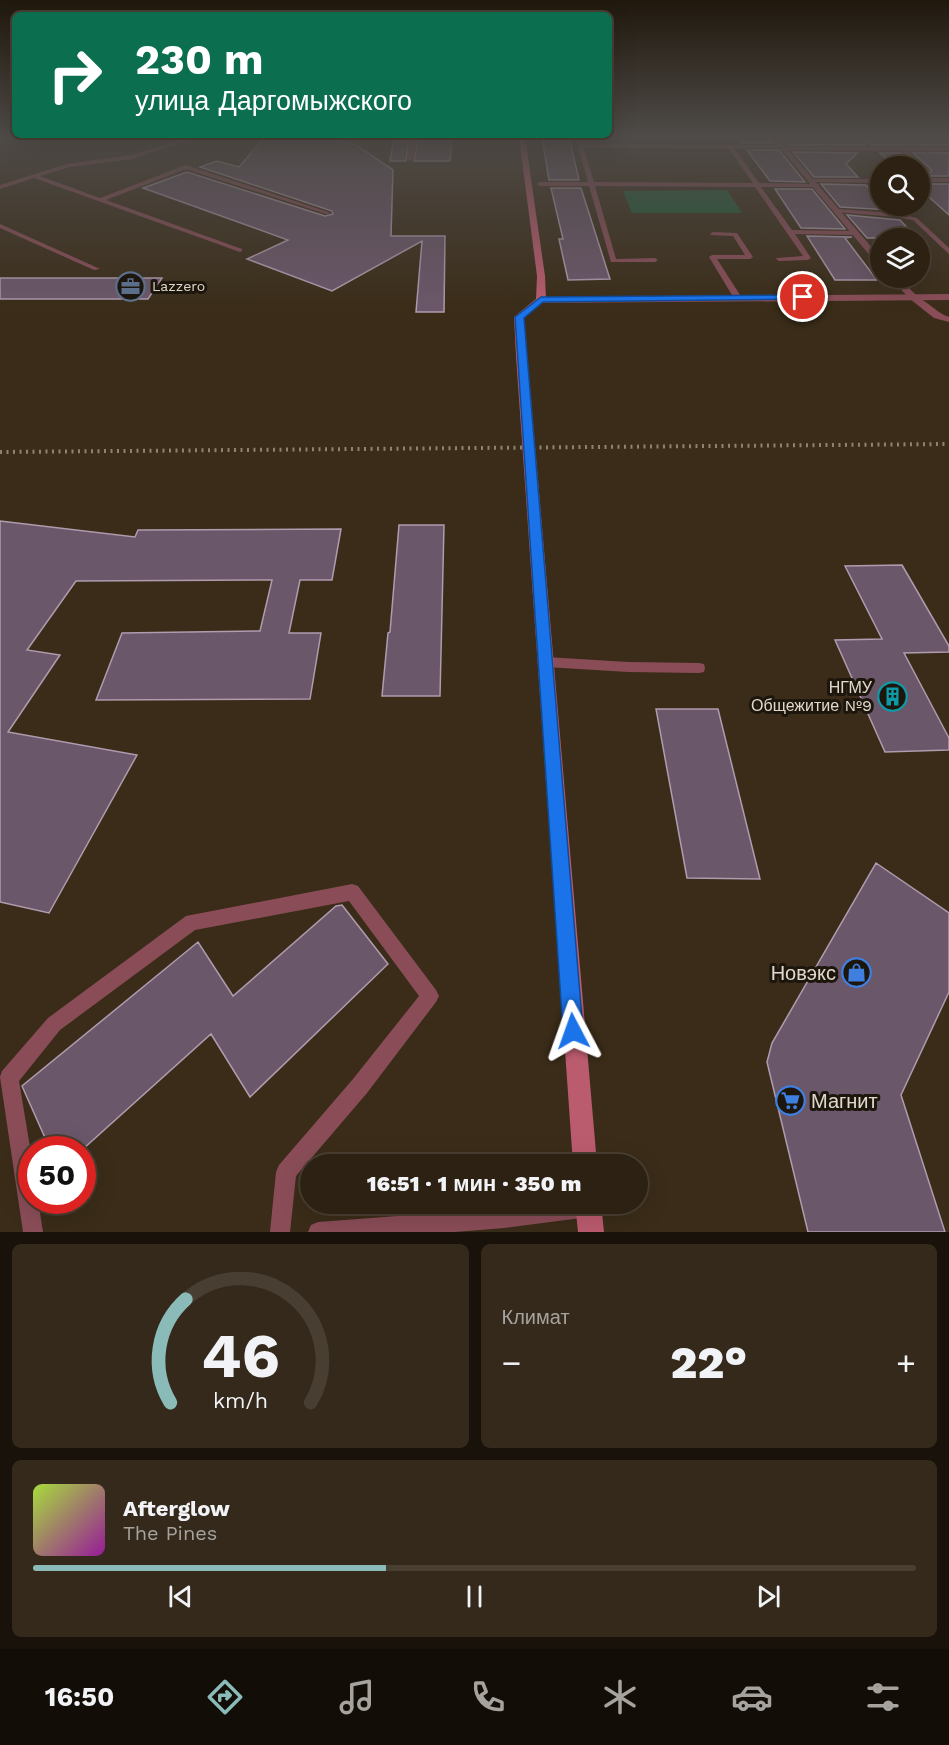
<!DOCTYPE html>
<html lang="ru">
<head>
<meta charset="utf-8">
<style>
  :root { --surface:#2c2112; --page:#34291b; --text:#f1f3f6; --muted:#a6a39f; --line:#483e32; --accent:#8bbbb9 }
  body { margin:0; font-family:"Work Sans",sans-serif; background:var(--page); color:var(--text); height:100vh; display:flex; flex-direction:column; font-size:22px; white-space:nowrap }
  * { box-sizing:border-box; margin:0 }
  p { font-size:20px; color:var(--muted) }
  .icon { flex:none; width:33px; height:33px; fill:none; stroke:currentColor; stroke-width:2; stroke-linecap:round; stroke-linejoin:round }
  .map { position:relative; height:1232px; overflow:hidden }
  .drawer { display:flex; flex-direction:column; gap:12px; padding:12px; background:#18120a; flex:1 }
  .drawer>* { flex:none }
  .guide { position:absolute; left:12px; top:12px; width:600px; height:126px; border-radius:9px; box-shadow:0 6px 24px #0002,0 0 0 2px var(--line); background:#0b6e4f; color:#fff; overflow:hidden }
  .buttons { position:absolute; left:870px; top:156px; display:grid; gap:12px }
  .buttons a { display:grid; place-items:center; width:60px; height:60px; border-radius:50%; background:var(--surface); box-shadow:0 6px 24px #0002,0 0 0 2px var(--line); font-size:30px }
  .speed { position:absolute; left:18px; top:1136px; display:flex; gap:12px; font-size:30px; font-weight:700; text-align:center }
  .speed>* { display:grid; place-content:center; width:78px; height:78px; border-radius:50%; background:var(--surface); box-shadow:0 6px 24px #0002,0 0 0 2px var(--line); line-height:1 }
  .speed .limit { border:9px solid #d22; background:#fff; color:#111 }
  .pin { position:absolute; display:grid; place-items:center; width:51px; height:51px; color:#fff; margin:-26px; border:3px solid #fff; border-radius:50%; box-shadow:0 2px 6px #0007 }
  .me { position:absolute; width:66px; margin:-33px; rotate:356deg; stroke-linejoin:round; filter:drop-shadow(0 0 4px #0008) }
  .turn { display:flex; align-items:center; gap:21px; height:126px; padding:0 24px; font-size:27px }
  .turn .icon { width:78px; height:78px; stroke-width:2.5 }
  .turn b { display:block; font-size:42px; line-height:51px }
  .big { font-size:45px; font-weight:800; line-height:1.1 }
  .drawer .card { flex:1; display:flex; flex-direction:column; justify-content:center; gap:9px; min-width:0; padding:0 21px; border-radius:9px; background:var(--page) }
  .drawer .dial { align-items:center; gap:0 }
  .dial svg { height:156px; overflow:visible; fill:none; stroke:var(--line); stroke-width:7; stroke-linecap:round; text-anchor:middle }
  .dial text { fill:var(--text); stroke:none }
  .song { display:flex; align-items:center; gap:18px }
  .cover { width:72px; height:72px; border-radius:9px; background:linear-gradient(135deg,hsl(80 70% 55%),hsl(300 70% 35%)) }
  .played { height:6px; border-radius:3px; background:linear-gradient(90deg,var(--accent) 40%,var(--line) 40%) }
  .keys { display:flex; justify-content:space-around; direction:ltr }
  .heat { display:flex; justify-content:space-between; align-items:center; font-size:33px; direction:ltr }
  .drawer .tiles { flex:1; display:grid; gap:12px; grid-template-columns:1fr 1fr }
  .card:last-child { grid-column:span 2 }
  .trip { position:absolute; left:300px; top:1154px; width:348px; height:60px; border-radius:30px; background:var(--surface); box-shadow:0 6px 24px #0002,0 0 0 2px var(--line); font-weight:800; line-height:60px; text-align:center }
  .menu { display:flex; height:96px; justify-content:space-around; align-items:center; background:#120d07; color:var(--muted) }
  .menu .icon { width:42px; height:42px }
  .menu .on { color:var(--accent) }
  .menu b { font-size:27px; color:var(--text) }
  .map>svg:first-child { display:block }
  .green { fill:#1d5c37 }
  .building { fill:#6b576a; stroke:#b09baf; stroke-width:1.5 }
  .lines { fill:none; stroke-linecap:round; stroke-linejoin:round }
  .service { fill:#8a4d58; fill-rule:evenodd }
  .minor { fill:#8a4d58; fill-rule:evenodd }
  .tertiary { fill:#8a4d58; fill-rule:evenodd }
  .secondary { fill:#bb5b6e; fill-rule:evenodd }
  .rail { stroke:#8e8372; stroke-width:4; stroke-dasharray:2 4.5; stroke-linecap:butt }
  .route { fill:#1a73e8; stroke:#114b97; stroke-width:1.5 }
  .labels { text-anchor:middle; dominant-baseline:central; stroke-width:6; stroke-linejoin:round; paint-order:stroke }
  .far-poi-label { font-size:14px; fill:#e1d8cb; stroke:#1c160d; text-anchor:start }
  .poi-label { font-size:16px; fill:#e1d8cb; stroke:#1c160d; text-anchor:end }
  .near-poi-label { font-size:20px; fill:#e1d8cb; stroke:#1c160d; text-anchor:end }
</style>
</head>
<body>
<div class="map">
<svg width="949" height="1232" viewBox="0 0 949 1232">
  <rect width="100%" height="100%" fill="#3a2c18"/>
  <!-- green -->
  <path class="green" d="M727 190 742 213H632L623 191Z"/>
  <!-- building -->
  <path class="building" d="M265 137H327L356 145 393 170 391 236H445L444 312H416L422 241 332 291 247 259 288 240 143 188 187 172 325 216 333 214 332 211 200 167 217 161 239 167Z
    M394 137H409L406 161H390Z
    M419 137H452L450 161H414Z
    M542 137H569L579 180H549Z
    M737 137H769L773 143H741Z
    M780 137H949V145H871L867 142 864 145H787Z
    M747 150H779L805 182 770 181Z
    M793 152 857 153 846 164 858 177H814Z
    M880 153H900L916 166H895Z
    M913 153H949V176H920V169L928 175 932 170Z
    M821 184 866 185 880 200V206H886L890 210 840 207Z
    M920 184H949V215L920 189Z
    M551 188H581L610 279 568 280 559 239H563Z
    M775 189H812L845 229 801 228Z
    M847 215 900 220 917 238H867Z
    M807 236 852 237 845 238 877 280H835Z
    M0 278H162L148 299H0Z
    M0 521 135 537 138 530 341 529 332 580H300L289 633H321L310 699 96 700 122 633 260 631 272 580 76 581 27 650 60 655 8 732 137 755 49 913 0 902Z
    M399 525H444L440 696H382L388 633 390 632Z
    M902 565 949 646V652L904 653 949 738V750L885 752 835 640 882 639 845 566Z
    M656 709H718L760 879 687 878Z
    M876 863 949 913V992L901 1095 945 1232H808L767 1062 772 1043Z
    M342 905 388 964 250 1097 211 1034 83 1149H50L22 1086 198 942 233 996 336 906Z"/>
  <g class="lines">
    <!-- service -->
    <path class="service" d="M191 137H199L132 159 70 167 40 176 100 198 186 165 331 213 326 214 186 169 106 200 242 249V251L240 252 34 178 0 189V185L67 164 131 155Z
      M411 137H417L413 159 410 161 407 159Z
      M585 137H589L591 140 586 144 784 145 782 148H734L759 183 819 184 817 187H761L792 230 855 231 858 233 855 235 795 234 811 258 808 260 779 261 776 259 777 258 803 256 755 187 595 186 616 259 655 258 658 260 655 262H611L589 186H540L537 184 540 182H588L578 146 585 140ZM584 148H728L753 183 594 182Z
      M785 147H949V151H907L930 170 928 173 901 151 783 150Z
      M920 178H949V182H920Z
      M814 179H880V183L812 182Z
      M838 209 895 213 917 218 949 248V254L913 220 895 217 836 212Z
      M0 224 98 268 100 269 94 270 0 228Z
      M713 232 737 233 753 257 750 259H717L742 298 741 300H735L709 257 712 255H745L733 236 711 235 710 234Z
      M910 295C922 295 936 313 949 317V322L934 318 910 299Z
      M546 657 628 662 699 663 704 664 705 668 704 672 699 673 628 672 546 667 542 666 540 662 542 658Z
      M352 884 358 886 436 990 439 996 436 1002 367 1093 296 1176 290 1232H270L276 1172 279 1165 353 1079 419 996 349 901 195 930 60 1030 19 1081 32 1159V1200H38L43 1232H23L0 1077 2 1071 48 1018 186 916Z
      M541 1203H598L599 1207 596 1214 589 1217 504 1228 455 1232H308L311 1225 318 1222 504 1208Z"/>
    <!-- minor -->
    <path class="minor" d="M771 137H777L880 257V264H877Z
      M890 278H899L916 295V299H910Z"/>
    <!-- tertiary -->
    <path class="tertiary" d="M949 294V300L541 303 536 300 541 297Z"/>
    <!-- secondary -->
    <path class="secondary" d="M519 137H525L545 276 546 300 524 318 597 1164H573L516 356 514 317 536 299 537 276Z
      M575 1203H601L604 1232H578Z"/>
    <!-- rail -->
    <path class="rail" d="M0 452 949 444"/>
  </g>
  <!-- sky -->
  <linearGradient id="sky" x2="0" y2="1"><stop stop-color="#20180d"/><stop offset="0.44" stop-color="#4f4b48"/><stop offset="1" stop-color="#4f4b48" stop-opacity="0"/></linearGradient>
  <rect width="949" height="309" fill="url(#sky)"/>
  <!-- route -->
  <path class="route" d="M803 295 806 296V299L543 302 524 318 583 1031 580 1038 573 1041 566 1038 563 1031 515 317 541 297Z"/>
  <!-- icons -->
  <defs>
    <symbol id="office-ring" viewBox="-11 -11 22 22"><circle r="9.5" fill="#1c160d" stroke="#5c6f8a" stroke-width="1.5"/><path d="M-6-3h4V-5.5h4V-3h4V5H-6ZM-1-4.5V-3h2v-1.5ZM-6 0V1H6V0Z" fill="#5c6f8a"/></symbol>
    <symbol id="building-ring" viewBox="-11 -11 22 22"><circle r="9.5" fill="#1c160d" stroke="#0f9aa8" stroke-width="1.5"/><path d="M-4-6H4V6H1V3H-1V6H-4ZM-2.5-4.3h1.7v1.8h-1.7ZM.8-4.3h1.7v1.8H.8ZM-2.5-1h1.7V.8h-1.7ZM.8-1h1.7V.8H.8Z" fill="#0f9aa8"/></symbol>
    <symbol id="shop-ring" viewBox="-11 -11 22 22"><circle r="9.5" fill="#1c160d" stroke="#3f7fe0" stroke-width="1.5"/><path d="M-5-2.5h2.3a2.7 3.5 0 0 1 5.4 0H5L5.5 6h-11ZM-1.5-2.5h3a1.5 2.3 0 0 0-3 0Z" fill="#3f7fe0"/></symbol>
    <symbol id="supermarket-ring" viewBox="-11 -11 22 22"><circle r="9.5" fill="#1c160d" stroke="#3f7fe0" stroke-width="1.5"/><path d="M-6-5.5h2.5l.6 2H6L4.5 2H-2.5L-4.4-4H-6ZM-1.5 3.2a1.3 1.3 0 1 0 .1 0ZM3 3.2a1.3 1.3 0 1 0 .1 0Z" fill="#3f7fe0"/></symbol>
  </defs>
  <g fill-rule="evenodd">
    <use href="#office-ring" x="114" y="270" width="33" height="33"/>
    <use href="#building-ring" x="876" y="680" width="33" height="33"/>
    <use href="#shop-ring" x="840" y="956" width="33" height="33"/>
    <use href="#supermarket-ring" x="774" y="1084" width="33" height="33"/>
  </g>
  <g class="labels">
    <!-- far-poi labels -->
    <g class="far-poi-label">
      <text x="152" y="286">Lazzero</text>
    </g>
    <!-- poi labels -->
    <g class="poi-label">
      <text x="872" y="687">НГМУ<tspan x="872" dy="18">Общежитие №9</tspan></text>
    </g>
    <!-- near-poi labels -->
    <g class="near-poi-label">
      <text x="836" y="973">Новэкс</text>
      <text x="811" y="1101" text-anchor="start">Магнит</text>
    </g>
  </g>
</svg>
<div class="buttons">
<a><svg class="icon" aria-label="search" viewBox="0 0 24 24"><circle cx="10" cy="10" r="6"/><path d="M15 15l6 6"/></svg></a>
<a><svg class="icon" aria-label="layers" viewBox="0 0 24 24"><path d="M12 4l9 5-9 5-9-5zM3 14l9 5 9-5"/></svg></a>
</div>
<div class="speed"><div class="limit">50</div></div>
<div class="pin" style="left:803px;top:297px;background:#d93025"><svg class="icon" aria-label="arrive" viewBox="0 0 24 24"><path d="M6 21V4h12l-3 4 3 4H6"/></svg></div>
<svg class="me" style="left:573px;top:1031px" viewBox="-20 -20 40 40"><path d="M0-17L14 15 0 8-14 15z" fill="#1a73e8" stroke="#fff" stroke-width="4"/></svg>
<div class="trip">16:51 · 1 мин · 350 m</div>
<div class="guide">
<div class="turn"><svg class="icon" aria-label="right" viewBox="0 0 24 24"><path d="M7 20v-9h11M14 6l5 5-5 5"/></svg><div><b>230 m</b>улица Даргомыжского</div></div>
</div>
</div>
<section class="drawer">
<div class="tiles">
<div class="card dial"><svg viewBox="0 0 100 80">
<path d="M14 69A42 42 0 1 1 86 69"/>
<path d="M14 69A42 42 0 0 1 22 16" stroke="#8bbbb9"/>
<text x="50" y="56" font-size="32" font-weight="700">46</text>
<text x="50" y="72" font-size="11">km/h</text>
</svg></div>
<div class="card"><p>Климат</p>
<div class="heat"><a>−</a><b class="big">22°</b><a>+</a></div>
</div>
<div class="card">
<div class="song"><i class="cover"></i><div><b>Afterglow</b><p>The Pines</p></div></div>
<div class="played"></div>
<div class="keys"><svg class="icon" aria-label="previous" viewBox="0 0 24 24"><path d="M18 5L8 12l10 7zM5 5v14"/></svg><svg class="icon" aria-label="pause" viewBox="0 0 24 24"><path d="M8 5v14M16 5v14"/></svg><svg class="icon" aria-label="next" viewBox="0 0 24 24"><path d="M6 5l10 7-10 7zM19 5v14"/></svg></div>
</div>
</div>
</section>
<nav class="menu">
<b>16:50</b>
<svg class="icon on" aria-label="directions" viewBox="0 0 24 24"><path d="M12 3l9 9-9 9-9-9zM9 14v-3h6M13 9l2 2-2 2"/></svg>
<svg class="icon" aria-label="music" viewBox="0 0 24 24"><path d="M9 18V5l10-2v13"/><circle cx="6" cy="18" r="3"/><circle cx="16" cy="16" r="3"/></svg>
<svg class="icon" aria-label="phone" viewBox="0 0 24 24"><path d="M5 4h4l2 5-3 2q2 4 5 5l2-3 5 2v4C11 20 4 13 5 4z"/></svg>
<svg class="icon" aria-label="climate" viewBox="0 0 24 24"><path d="M12 3v18M4 7l16 10M4 17L20 7"/></svg>
<svg class="icon" aria-label="car" viewBox="0 0 24 24"><path d="M5 17H2v-5l4-1 3-4h7l3 4 3 1v5h-3M9 17h6M6 11h13"/><circle cx="7" cy="17" r="2"/><circle cx="17" cy="17" r="2"/></svg>
<svg class="icon" aria-label="filters" viewBox="0 0 24 24"><path d="M4 7h16M4 17h16"/><circle cx="9" cy="7" r="2"/><circle cx="15" cy="17" r="2"/></svg>
</nav>
</body>
</html>
